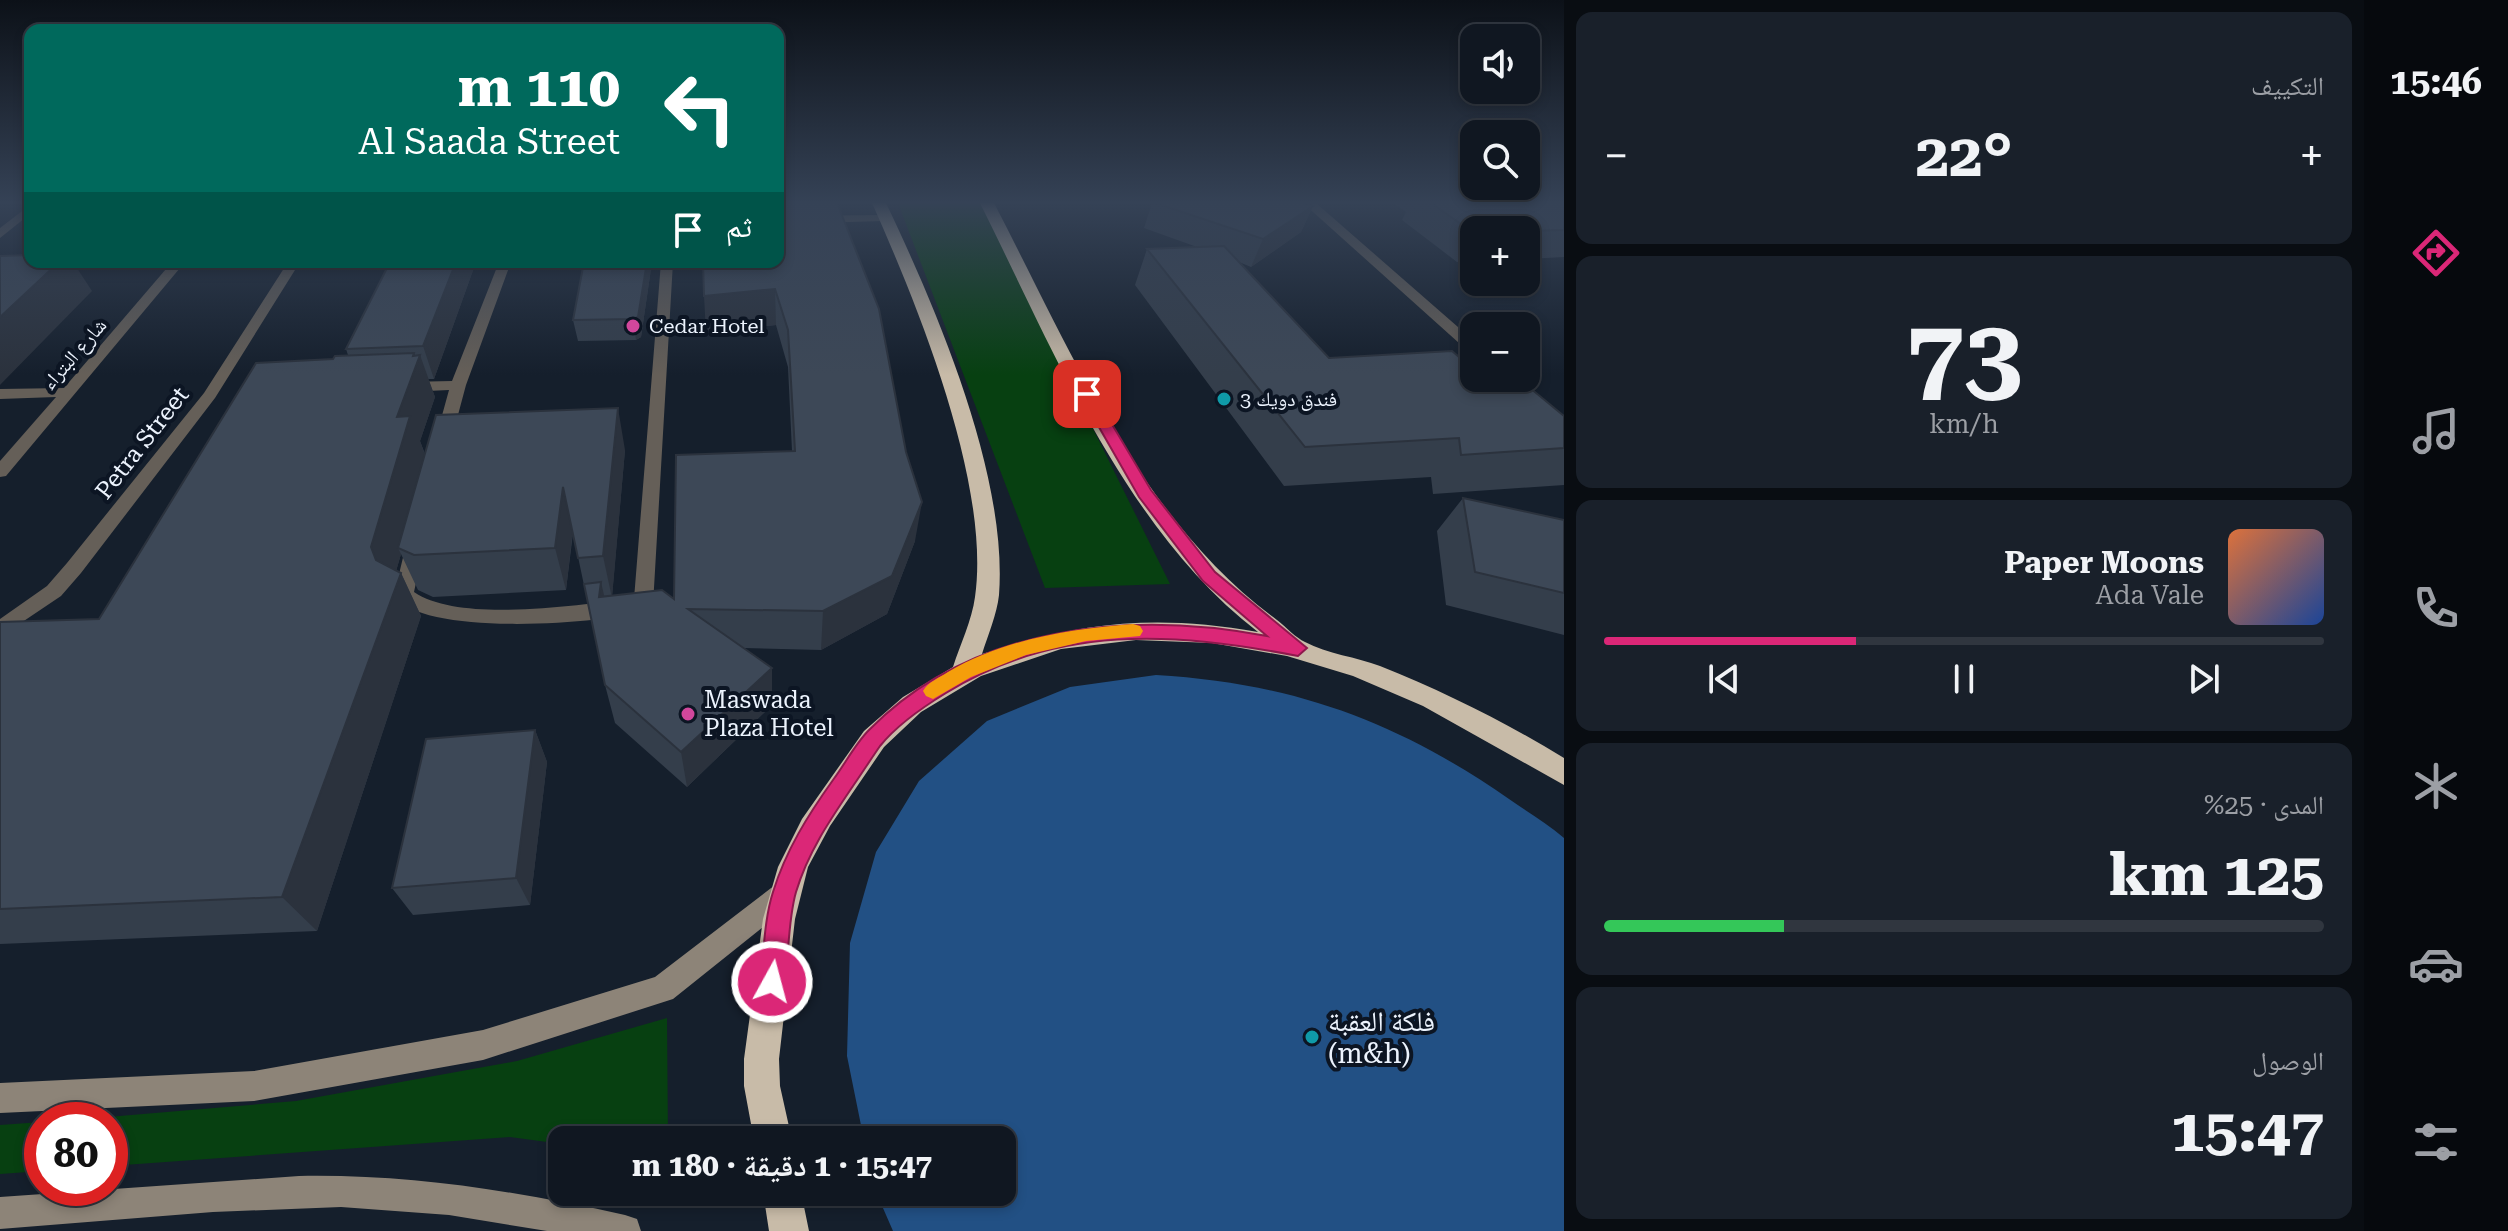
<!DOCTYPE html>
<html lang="ar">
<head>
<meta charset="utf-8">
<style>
  :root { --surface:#101721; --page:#19202a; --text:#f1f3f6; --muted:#9c9fa5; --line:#30363f; --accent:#db2777 }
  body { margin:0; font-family:"Roboto Serif","Noto Naskh Arabic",serif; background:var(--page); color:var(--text); direction:rtl; height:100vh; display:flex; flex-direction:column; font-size:30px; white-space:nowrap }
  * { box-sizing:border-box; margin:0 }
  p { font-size:26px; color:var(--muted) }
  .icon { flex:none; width:44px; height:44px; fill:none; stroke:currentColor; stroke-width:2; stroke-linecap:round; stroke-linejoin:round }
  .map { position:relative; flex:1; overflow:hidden; direction:ltr }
  .sheet { display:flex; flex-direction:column; gap:12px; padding:12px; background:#090d12; width:800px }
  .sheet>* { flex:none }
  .guide { position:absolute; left:24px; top:24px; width:760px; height:244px; border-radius:16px; box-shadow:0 4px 12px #0003,0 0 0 2px var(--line); direction:rtl; background:#00695c; color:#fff; overflow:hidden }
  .fabs { position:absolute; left:1460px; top:24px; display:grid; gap:16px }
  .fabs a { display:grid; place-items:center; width:80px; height:80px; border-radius:16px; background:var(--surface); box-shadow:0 4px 12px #0003,0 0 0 2px var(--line); font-size:40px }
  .speed { position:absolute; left:24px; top:1102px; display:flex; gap:16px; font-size:40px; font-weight:700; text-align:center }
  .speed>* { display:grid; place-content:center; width:104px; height:104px; border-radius:50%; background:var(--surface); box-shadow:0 4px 12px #0003,0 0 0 2px var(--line); line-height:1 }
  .speed .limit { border:12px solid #d22; background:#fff; color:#111 }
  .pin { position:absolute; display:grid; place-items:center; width:68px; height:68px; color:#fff; margin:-34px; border-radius:16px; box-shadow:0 4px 12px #0006 }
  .me { position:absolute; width:88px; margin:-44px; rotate:7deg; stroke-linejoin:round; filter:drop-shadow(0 0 6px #0008) }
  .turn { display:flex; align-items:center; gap:28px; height:168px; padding:0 32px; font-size:36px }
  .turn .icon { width:104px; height:104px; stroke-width:2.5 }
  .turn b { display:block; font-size:56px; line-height:68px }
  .then { display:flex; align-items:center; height:76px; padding:0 32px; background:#0003; gap:16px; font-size:30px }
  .big { font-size:60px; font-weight:700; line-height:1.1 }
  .sheet .tile { flex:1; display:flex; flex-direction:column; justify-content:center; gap:12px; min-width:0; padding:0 28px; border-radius:16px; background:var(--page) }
  .sheet .dial { align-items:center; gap:0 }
  .dial b { font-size:104px; line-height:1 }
  .song { display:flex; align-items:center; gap:24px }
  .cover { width:96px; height:96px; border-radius:12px; background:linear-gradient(135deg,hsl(20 70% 55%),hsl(220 70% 35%)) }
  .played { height:8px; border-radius:4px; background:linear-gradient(90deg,var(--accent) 35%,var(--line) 35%) }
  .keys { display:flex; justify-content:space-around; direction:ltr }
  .heat { display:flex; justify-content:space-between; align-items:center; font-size:44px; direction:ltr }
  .charge { height:12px; border-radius:6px; background:linear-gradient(90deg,#34c759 25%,var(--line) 0) }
  .trip { position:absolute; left:548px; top:1126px; width:468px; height:80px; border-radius:16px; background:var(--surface); box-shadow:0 4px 12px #0003,0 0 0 2px var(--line); font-weight:700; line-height:80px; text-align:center; direction:rtl }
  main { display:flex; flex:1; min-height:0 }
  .menu { display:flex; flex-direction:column; width:144px; justify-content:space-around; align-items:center; background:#06090d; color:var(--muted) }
  .menu .icon { width:56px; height:56px }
  .menu .selected { color:var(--accent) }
  .menu b { font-size:36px; color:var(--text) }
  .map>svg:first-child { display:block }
  .green { fill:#074011 }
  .water { fill:#225084 }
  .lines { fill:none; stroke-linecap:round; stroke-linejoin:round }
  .street { fill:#655f58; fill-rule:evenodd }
  .secondary { fill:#8d8478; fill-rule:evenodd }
  .highway { fill:#c8bba8; fill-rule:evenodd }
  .wall { fill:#343e4b }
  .shaded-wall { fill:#2b323d }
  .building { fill:#3d4857; stroke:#2b323d; stroke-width:2 }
  .route { fill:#db2777; stroke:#8e194d; stroke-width:2 }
  .slow { fill:#f59e0b }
  .hotel-dot { fill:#d1479c; stroke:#0c1523; stroke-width:3 }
  .culture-dot { fill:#0f9aa8; stroke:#0c1523; stroke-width:3 }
  .labels { text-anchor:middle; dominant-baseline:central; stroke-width:8; stroke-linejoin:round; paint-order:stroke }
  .far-poi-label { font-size:20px; fill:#ecf3fd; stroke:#0c1523; text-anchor:start }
  .far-street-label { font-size:20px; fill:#ecf3fd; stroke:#0c1523 }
  .street-label { font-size:24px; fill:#ecf3fd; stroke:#0c1523 }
  .poi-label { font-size:24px; fill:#ecf3fd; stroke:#0c1523; text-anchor:start }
  .near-poi-label { font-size:28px; fill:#ecf3fd; stroke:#0c1523; text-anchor:start }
</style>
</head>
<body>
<main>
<nav class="menu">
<b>15:46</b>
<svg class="icon selected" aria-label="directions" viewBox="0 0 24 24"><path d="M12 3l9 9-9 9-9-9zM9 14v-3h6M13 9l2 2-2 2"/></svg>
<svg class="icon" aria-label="music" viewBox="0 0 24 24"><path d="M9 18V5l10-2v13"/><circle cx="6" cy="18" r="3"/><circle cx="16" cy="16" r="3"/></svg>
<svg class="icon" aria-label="phone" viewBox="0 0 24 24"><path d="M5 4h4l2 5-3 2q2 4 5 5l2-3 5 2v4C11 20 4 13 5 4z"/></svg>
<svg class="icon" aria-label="climate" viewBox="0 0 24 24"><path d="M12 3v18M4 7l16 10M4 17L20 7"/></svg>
<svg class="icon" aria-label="car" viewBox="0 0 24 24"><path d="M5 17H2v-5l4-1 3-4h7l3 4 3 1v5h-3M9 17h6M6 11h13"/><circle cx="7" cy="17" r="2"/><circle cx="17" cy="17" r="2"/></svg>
<svg class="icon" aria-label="filters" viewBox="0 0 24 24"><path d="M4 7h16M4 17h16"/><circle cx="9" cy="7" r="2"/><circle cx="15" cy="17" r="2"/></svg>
</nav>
<section class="sheet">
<div class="tile"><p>التكييف</p>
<div class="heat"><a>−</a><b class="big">22°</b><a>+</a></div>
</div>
<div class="tile dial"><b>73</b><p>km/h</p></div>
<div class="tile">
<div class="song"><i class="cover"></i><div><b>Paper Moons</b><p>Ada Vale</p></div></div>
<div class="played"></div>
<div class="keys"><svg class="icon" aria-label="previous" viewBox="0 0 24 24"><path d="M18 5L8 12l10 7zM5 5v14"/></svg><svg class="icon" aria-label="pause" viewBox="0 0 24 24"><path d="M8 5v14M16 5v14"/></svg><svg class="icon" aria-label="next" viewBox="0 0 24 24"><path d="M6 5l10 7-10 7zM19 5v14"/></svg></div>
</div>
<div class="tile"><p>المدى · 25%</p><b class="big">125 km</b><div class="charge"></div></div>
<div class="tile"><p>الوصول</p><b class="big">15:47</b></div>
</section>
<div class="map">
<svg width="1564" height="1231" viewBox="0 0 1564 1231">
  <rect width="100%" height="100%" fill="#151f2c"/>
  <!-- green -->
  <path class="green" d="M898 203H981L1170 584 1045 588Z
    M667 1018 668 1140H562V1144L510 1137 110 1166V1120H72L296 1101 517 1061Z
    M42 1122V1171L0 1174V1125Z"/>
  <!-- water -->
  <path class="water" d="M1156 675C1292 683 1397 721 1509 799 1527 812 1547 823 1564 838V1231H893L876 1192H1002V1140H864L847 1056 850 943 876 852 919 781 987 721 1070 687Z"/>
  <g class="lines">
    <!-- street -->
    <path class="street" d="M1303 203H1316L1474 341V353L1469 352Z
      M30 205V214L0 238V228Z
      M778 216 884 215 890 218 884 221 778 224Z
      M0 262H102L96 266 0 270Z
      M172 262H185L6 476 0 477V461L56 397 0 399V389L64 388Z
      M288 262H300L215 398 81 573 61 596 0 637V619L47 586 67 563 204 393Z
      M499 262H511L466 385 451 441 443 446 437 445 435 441 449 390 406 392 398 387 406 382 452 381Z
      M661 262H673L653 605 650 610C606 624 420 638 394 595L406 545 415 539 424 545 414 592C461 624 578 604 634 599Z"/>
    <!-- secondary -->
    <path class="secondary" d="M784 882 793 885 797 894 793 903 673 999 483 1060 254 1101 0 1113V1083L254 1071 483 1030 655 977 775 885Z
      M299 1176C410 1174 516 1191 625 1215L637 1219 641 1231H547L449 1215 341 1207 213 1212 0 1229V1197Z"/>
    <!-- highway -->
    <path class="highway" d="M872 203H886C937 310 1008 476 999 595 997 614 988 635 982 654 1082 622 1154 614 1258 632 1125 530 1053 349 980 203H994C1070 349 1140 520 1277 620 1286 627 1296 638 1305 642 1327 654 1357 657 1380 666 1445 692 1505 722 1564 758V785L1423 706 1353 676 1287 656 1212 643 1136 640 1061 649 981 676 921 712 884 747 830 826 808 867 795 919 779 1059 780 1086 792 1140H754L744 1086V1059L763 919 778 867 802 819 864 731 903 697 953 667C960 645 972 620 975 597 991 485 918 306 872 203Z
      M763 1192H801L809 1231H769Z"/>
  </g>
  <!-- wall -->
  <path class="wall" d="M1152 203H1305L1313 206 1301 232 1251 267 1239 262 1329 358 1465 362 1564 416V485L1433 494 1431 477 1284 486 1135 285 1147 249 1197 247 1144 228Z
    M1394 203H1564V257L1526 259V230H1474V261L1457 262 1402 220 1406 212Z
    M476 262 434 379H428L435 397 420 441 425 454 625 450 612 596 674 599 792 451 788 367 776 325 706 333 778 262 915 541 887 614 821 650 744 648 772 705 687 787 615 723 605 685 573 533 566 590 433 597 418 590 401 554 396 571 401 573 421 616 317 931 0 944V622L99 619 333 359 348 355 346 349Z
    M547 262H652L641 337 636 340 578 341 573 320 584 262 547 264Z
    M1463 498 1564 520V635L1446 605 1437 531Z
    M535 730 547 762 530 905 413 915 392 888Z"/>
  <!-- shaded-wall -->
  <path class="shaded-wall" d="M1313 206 1301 232 1251 267 1263 239Z
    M59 262H73L92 291 0 385V317Z
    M456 262H476L434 379 423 346Z
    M647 262H652L641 337 636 340 633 319Z
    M775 289 776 325 706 333 704 296Z
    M414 353 418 362 420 355 435 397 420 441 426 458 398 548 401 554 391 589 401 573 421 616 317 931 282 897 376 560 371 547 397 417Z
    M618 408 625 450 612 598 603 556Z
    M563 487 573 529 566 590 555 548Z
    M922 502 915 541 887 614 821 650 823 611Z
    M601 582 610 621 599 597Z
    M772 668V705L687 787 681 752Z
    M535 730 547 762 530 905 516 878Z"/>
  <!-- building -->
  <path class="building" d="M778 203H837L879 309 906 452 922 502 892 576 823 611 688 609 772 668 681 752 605 685 584 584 601 582 599 597 662 590 674 599 676 455 795 451 788 330 775 289 704 296 703 262H778Z
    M1155 203H1305L1313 206 1263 239Z
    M1431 203H1564V230L1526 231V230H1474V233Z
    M1224 246 1329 358 1452 351 1465 362 1474 361V378H1518L1564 416V448L1461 455 1459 438 1305 447 1147 249Z
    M30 255V262H59L0 317V256Z
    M390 262H456L423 346 346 349Z
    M584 262H647L638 317 633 319 573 320Z
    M414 353 413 356 420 355 397 417 410 416 371 547 376 560 401 573 282 897 0 909V622L99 619 256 363 333 359 335 356Z
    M618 408 603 556 578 558 563 487 555 548 414 555 398 548 436 415Z
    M1463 498 1564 520V593L1475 572Z
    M535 730 516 878 392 888 426 739Z"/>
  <!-- sky -->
  <linearGradient id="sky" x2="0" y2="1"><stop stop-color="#0c1118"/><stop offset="0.54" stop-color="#354256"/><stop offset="1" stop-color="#354256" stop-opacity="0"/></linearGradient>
  <rect width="1564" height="375" fill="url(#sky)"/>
  <!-- route -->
  <path class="route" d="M1087 390 1094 394 1151 490 1215 572 1307 648 1298 656C1174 632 1058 624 946 693 923 707 897 725 880 746 871 759 862 773 853 786 830 820 808 852 796 892 788 920 789 953 785 982L781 991 772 995 763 991 760 982C764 953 764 920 773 892 786 850 808 815 833 780 845 764 855 744 869 730 972 625 1130 610 1267 636L1203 581 1139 497 1080 394Z"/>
  <!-- slow -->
  <path class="slow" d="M1133 624 1140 626 1143 631 1140 636 1086 641 1026 655 971 677 933 699 926 696 923 691C928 682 939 678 948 672 1004 639 1070 629 1133 624Z"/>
  <!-- markers -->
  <g class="hotel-dot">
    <circle cx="633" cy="326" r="8"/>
    <circle cx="688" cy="714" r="8"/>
  </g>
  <g class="culture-dot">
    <circle cx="1224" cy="399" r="8"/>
    <circle cx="1312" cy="1037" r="8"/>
  </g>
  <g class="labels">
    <!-- far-poi labels -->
    <g class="far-poi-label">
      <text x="649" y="326">Cedar Hotel</text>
      <text x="1240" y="399">فندق دويك 3</text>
    </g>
    <!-- far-street labels -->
    <g class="far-street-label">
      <text transform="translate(74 354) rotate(-49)">شارع البتراء</text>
    </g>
    <!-- street labels -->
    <g class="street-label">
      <text transform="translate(142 443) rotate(-52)">Petra Street</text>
    </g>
    <!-- poi labels -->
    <g class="poi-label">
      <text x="704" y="700">Maswada<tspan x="704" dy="28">Plaza Hotel</tspan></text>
    </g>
    <!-- near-poi labels -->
    <g class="near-poi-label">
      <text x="1328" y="1021">فلكة العقبة<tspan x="1328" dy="32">(m&amp;h)</tspan></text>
    </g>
  </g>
</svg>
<div class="fabs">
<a><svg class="icon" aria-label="sound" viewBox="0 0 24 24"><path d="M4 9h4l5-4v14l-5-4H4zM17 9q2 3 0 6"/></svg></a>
<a><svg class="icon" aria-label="search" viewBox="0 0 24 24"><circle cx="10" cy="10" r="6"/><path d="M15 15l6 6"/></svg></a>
<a>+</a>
<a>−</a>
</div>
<div class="speed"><div class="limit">80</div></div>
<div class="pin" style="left:1087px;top:394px;background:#d93025"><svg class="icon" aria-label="arrive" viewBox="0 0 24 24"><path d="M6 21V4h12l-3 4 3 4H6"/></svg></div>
<svg class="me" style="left:772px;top:982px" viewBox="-20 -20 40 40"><circle r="17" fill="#db2777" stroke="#fff" stroke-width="3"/><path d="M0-11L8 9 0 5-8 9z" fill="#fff"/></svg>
<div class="trip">15:47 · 1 دقيقة · 180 m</div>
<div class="guide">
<div class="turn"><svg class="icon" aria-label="left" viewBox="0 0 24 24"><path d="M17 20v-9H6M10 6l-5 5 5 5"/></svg><div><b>110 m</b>Al Saada Street</div></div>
<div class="then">ثم<svg class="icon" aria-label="arrive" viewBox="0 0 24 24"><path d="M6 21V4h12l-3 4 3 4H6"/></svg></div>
</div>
</div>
</main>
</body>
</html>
